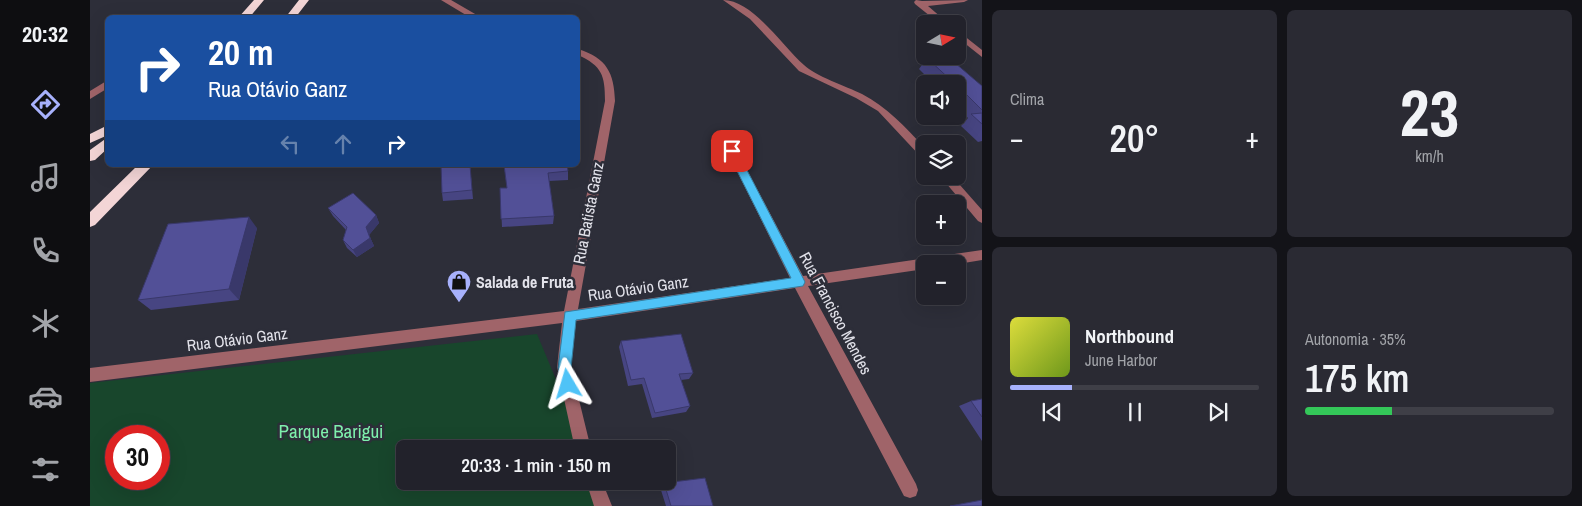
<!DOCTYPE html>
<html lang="pt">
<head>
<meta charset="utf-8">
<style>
  :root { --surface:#22222b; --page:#2a2a33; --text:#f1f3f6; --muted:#a2a4a9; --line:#3f3f47; --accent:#a7b1fc }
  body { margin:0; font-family:"Archivo Narrow",sans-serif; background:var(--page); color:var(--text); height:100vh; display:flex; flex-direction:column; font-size:19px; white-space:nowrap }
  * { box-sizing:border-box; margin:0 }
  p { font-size:16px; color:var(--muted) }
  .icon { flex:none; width:28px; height:28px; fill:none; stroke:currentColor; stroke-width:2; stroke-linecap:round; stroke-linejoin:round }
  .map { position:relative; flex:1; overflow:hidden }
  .side { display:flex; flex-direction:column; gap:10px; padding:10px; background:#131318; width:600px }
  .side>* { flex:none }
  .hud { position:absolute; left:15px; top:15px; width:475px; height:152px; border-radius:8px; box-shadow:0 5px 20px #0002,0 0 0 1px var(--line); background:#1a4fa0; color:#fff; overflow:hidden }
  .needle { width:32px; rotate:80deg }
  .tools { position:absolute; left:826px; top:15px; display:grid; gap:10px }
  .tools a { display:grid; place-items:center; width:50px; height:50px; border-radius:8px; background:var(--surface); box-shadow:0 5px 20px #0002,0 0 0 1px var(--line); font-size:25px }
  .speed { position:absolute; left:15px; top:425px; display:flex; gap:10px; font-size:25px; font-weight:700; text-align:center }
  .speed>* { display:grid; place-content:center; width:65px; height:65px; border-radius:50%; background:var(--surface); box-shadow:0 5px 20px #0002,0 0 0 1px var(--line); line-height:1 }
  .speed .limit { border:8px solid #d22; background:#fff; color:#111 }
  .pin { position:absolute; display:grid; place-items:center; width:42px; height:42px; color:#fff; margin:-21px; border-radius:10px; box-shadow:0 2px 8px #0006 }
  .me { position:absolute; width:55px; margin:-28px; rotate:353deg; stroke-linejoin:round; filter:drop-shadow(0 0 4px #0008) }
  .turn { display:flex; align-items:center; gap:18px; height:105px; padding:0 20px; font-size:22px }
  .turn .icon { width:65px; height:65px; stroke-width:2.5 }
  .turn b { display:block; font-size:35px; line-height:42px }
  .lanes { display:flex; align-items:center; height:48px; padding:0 20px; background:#0003; justify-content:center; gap:25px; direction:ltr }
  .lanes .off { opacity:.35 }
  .big { font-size:38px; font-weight:600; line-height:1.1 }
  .side .widget { flex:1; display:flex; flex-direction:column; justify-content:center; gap:8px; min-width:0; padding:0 18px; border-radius:8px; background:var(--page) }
  .side .dial { align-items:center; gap:0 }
  .dial b { font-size:65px; line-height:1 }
  .song { display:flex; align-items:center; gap:15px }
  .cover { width:60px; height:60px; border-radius:8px; background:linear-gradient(135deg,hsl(60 70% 55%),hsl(80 70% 35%)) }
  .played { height:5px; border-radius:2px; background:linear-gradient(90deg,var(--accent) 25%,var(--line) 25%) }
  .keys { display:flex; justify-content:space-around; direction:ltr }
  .heat { display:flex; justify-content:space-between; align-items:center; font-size:28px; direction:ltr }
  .charge { height:8px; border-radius:4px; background:linear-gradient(90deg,#34c759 35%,var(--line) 0) }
  .side .tiles { flex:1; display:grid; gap:10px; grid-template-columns:repeat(2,1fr) }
  .trip { position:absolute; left:306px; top:440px; width:280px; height:50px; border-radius:8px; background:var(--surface); box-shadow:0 5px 20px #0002,0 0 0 1px var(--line); font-weight:600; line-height:50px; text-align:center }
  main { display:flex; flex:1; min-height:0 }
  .tabs { display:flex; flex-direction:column; width:90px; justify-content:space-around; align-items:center; background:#0e0e11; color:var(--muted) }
  .tabs .icon { width:35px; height:35px }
  .tabs .current { color:var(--accent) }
  .tabs b { font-size:22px; color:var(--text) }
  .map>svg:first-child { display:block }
  .green { fill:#18462c; fill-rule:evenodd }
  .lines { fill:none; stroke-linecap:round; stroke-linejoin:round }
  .minor { fill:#a06469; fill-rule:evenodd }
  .highway { fill:#f3d5d6; fill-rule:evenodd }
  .wall { fill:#474582 }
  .shaded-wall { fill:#39386a }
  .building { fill:#525097; stroke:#39386a }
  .route { fill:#4fc3f7; stroke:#337fa1 }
  .labels { text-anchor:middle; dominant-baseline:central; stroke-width:5; stroke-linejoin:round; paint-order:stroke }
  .street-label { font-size:16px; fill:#e2e2ea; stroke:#2d2e39 }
  .poi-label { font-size:16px; font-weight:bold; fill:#e2e2ea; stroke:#2d2e39; text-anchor:start }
  .near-park-label { font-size:19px; fill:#7ef0ac; stroke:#2d2e39 }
</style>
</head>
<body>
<main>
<nav class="tabs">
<b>20:32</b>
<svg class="icon current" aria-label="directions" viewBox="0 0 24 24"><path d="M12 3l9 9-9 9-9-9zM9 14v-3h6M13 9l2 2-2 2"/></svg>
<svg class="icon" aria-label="music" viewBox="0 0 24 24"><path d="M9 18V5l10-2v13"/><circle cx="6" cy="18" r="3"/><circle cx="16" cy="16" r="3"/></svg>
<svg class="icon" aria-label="phone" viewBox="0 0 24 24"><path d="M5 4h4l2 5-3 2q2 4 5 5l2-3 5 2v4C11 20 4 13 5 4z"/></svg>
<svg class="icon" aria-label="climate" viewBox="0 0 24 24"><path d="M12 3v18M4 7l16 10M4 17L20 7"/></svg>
<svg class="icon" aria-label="car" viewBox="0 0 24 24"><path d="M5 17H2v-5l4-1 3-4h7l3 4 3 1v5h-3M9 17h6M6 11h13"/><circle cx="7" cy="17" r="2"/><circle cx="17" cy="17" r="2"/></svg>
<svg class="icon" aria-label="filters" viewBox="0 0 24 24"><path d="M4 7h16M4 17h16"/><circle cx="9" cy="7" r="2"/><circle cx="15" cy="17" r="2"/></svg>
</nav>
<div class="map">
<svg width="892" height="506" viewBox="0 0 892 506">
  <rect width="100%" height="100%" fill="#2d2e39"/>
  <!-- green -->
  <path class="green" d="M447 334 495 449H315V481H508L518 506H0V383ZM26 436H69V479H26Z"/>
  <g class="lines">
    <!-- minor -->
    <path class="minor" d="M351 0H361L392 18H381Z
      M633 0C663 0 692 46 714 65 725 76 756 86 772 94 797 107 815 127 835 148V158L831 157 788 111 766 98 709 71 660 19Z
      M826 0 832 1 878 0 874 2 838 6 859 24H850L825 4 824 2Z
      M868 31 892 50V57L868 38Z
      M488 49C517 58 524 73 525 101L488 309 700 278 637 151 642 147 647 151 713 276 892 250V260L868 264H835V269L718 286 826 484 828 490 826 496 820 498 814 496 705 288 486 321 481 367 501 449H485L467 367 472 323 0 382V368L474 311 515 101C515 75 512 66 488 55Z
      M18 80V88L0 99V91Z
      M850 176H862L892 210V223L888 221Z
      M496 481H512L522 506H504Z"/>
    <!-- highway -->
    <path class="highway" d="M164 0H174L159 18H148Z
      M209 0H219L205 18H195Z
      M18 125V135L0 143V134Z
      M18 137V148L5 160 0 161V150Z
      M48 165H63L5 225 0 227V212Z"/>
  </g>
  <!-- wall -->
  <path class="wall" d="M837 58 892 86V141L888 142 871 126 878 118 868 107V84H844L829 69Z
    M380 165 383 199 353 201 352 193Z
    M414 165H477L478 171V180L459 181 464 216 463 224 412 227 410 188H417Z
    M238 208 286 215 289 223 279 235 284 246 267 257 257 248 253 240 256 230 243 216Z
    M167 228 149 300 61 310 48 300Z
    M531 341 603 373 599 379 591 380 600 406 596 412 562 418 552 384 538 386 529 347Z
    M892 399V441L869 406 881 401Z
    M574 483 623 506H576L570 487Z"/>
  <!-- shaded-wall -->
  <path class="shaded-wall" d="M286 215 289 223 279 235 284 246 267 257 263 250 276 227Z
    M159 217 167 228 149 300 139 289Z"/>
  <!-- building -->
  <path class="building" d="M839 56H857L892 86V110L868 86V84H865L837 58Z
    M892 113V124L881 114Z
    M351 165H380L382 190 352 193Z
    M414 165H477L478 171 458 173 464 216 411 219 410 188H417Z
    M263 193 286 215 276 227 280 238 263 250 253 240 257 227 238 208Z
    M159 217 139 289 48 300 78 224Z
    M591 334 603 373 589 374 600 406 565 413 554 378 541 380 531 341Z
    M892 399V417L881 401Z
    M615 478 623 506H581L574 483Z
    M892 500V506H860Z"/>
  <!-- route -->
  <path class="route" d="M642 147 647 151 713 278 715 282 713 286 486 320 481 368 485 384 483 388 478 390 473 388 468 368 475 312 701 278 637 151Z"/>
  <!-- icons -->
  <defs>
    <symbol id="shop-pin" viewBox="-11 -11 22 30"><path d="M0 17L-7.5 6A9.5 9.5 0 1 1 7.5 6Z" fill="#a7b1fc" stroke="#2d2e39"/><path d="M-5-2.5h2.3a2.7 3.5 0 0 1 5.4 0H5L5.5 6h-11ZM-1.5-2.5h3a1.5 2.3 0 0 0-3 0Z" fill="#111"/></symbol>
  </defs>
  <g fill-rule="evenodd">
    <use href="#shop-pin" x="355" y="268" width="28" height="38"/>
  </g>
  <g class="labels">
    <!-- street labels -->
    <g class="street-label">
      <text transform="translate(498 213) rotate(-79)">Rua Batista Ganz</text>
      <text transform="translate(548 288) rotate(-8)">Rua Otávio Ganz</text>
      <text transform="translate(746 313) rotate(62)">Rua Francisco Mendes</text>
      <text transform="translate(147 339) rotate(-7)">Rua Otávio Ganz</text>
    </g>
    <!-- poi labels -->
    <g class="poi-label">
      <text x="386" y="282">Salada de Fruta</text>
    </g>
    <!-- near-park labels -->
    <g class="near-park-label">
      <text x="241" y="431">Parque Barigui</text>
    </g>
  </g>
</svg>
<div class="tools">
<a><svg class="needle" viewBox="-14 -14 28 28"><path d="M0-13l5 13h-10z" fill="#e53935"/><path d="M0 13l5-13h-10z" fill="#a2a4a9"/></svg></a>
<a><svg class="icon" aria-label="sound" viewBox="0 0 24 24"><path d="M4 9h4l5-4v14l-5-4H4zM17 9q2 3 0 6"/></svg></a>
<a><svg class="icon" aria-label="layers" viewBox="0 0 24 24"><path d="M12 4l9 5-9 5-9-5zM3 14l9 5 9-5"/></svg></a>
<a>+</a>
<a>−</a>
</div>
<div class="speed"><div class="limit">30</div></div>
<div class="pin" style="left:642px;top:151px;background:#d93025"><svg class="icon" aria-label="arrive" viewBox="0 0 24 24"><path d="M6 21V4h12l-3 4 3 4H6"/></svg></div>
<svg class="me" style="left:478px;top:384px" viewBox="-20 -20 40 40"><path d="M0-17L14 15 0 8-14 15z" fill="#4fc3f7" stroke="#fff" stroke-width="4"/></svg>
<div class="trip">20:33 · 1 min · 150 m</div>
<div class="hud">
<div class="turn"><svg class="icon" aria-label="right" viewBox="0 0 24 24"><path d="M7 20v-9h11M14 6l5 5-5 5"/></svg><div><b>20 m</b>Rua Otávio Ganz</div></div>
<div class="lanes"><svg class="icon off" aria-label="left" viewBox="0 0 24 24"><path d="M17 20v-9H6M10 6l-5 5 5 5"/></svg><svg class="icon off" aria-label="ahead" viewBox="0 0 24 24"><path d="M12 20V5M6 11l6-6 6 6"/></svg><svg class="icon" aria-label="right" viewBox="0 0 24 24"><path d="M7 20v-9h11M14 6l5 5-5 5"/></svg></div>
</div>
</div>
<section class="side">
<div class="tiles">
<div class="widget"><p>Clima</p>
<div class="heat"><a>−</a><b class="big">20°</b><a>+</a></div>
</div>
<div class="widget dial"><b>23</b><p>km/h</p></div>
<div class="widget">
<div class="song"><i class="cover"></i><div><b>Northbound</b><p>June Harbor</p></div></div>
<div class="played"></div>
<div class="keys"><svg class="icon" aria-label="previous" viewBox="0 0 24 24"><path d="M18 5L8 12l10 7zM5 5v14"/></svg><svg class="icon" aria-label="pause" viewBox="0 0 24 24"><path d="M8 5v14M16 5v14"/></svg><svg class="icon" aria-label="next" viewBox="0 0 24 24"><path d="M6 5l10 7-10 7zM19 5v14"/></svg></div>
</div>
<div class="widget"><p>Autonomia · 35%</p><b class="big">175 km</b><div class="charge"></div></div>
</div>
</section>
</main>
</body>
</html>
